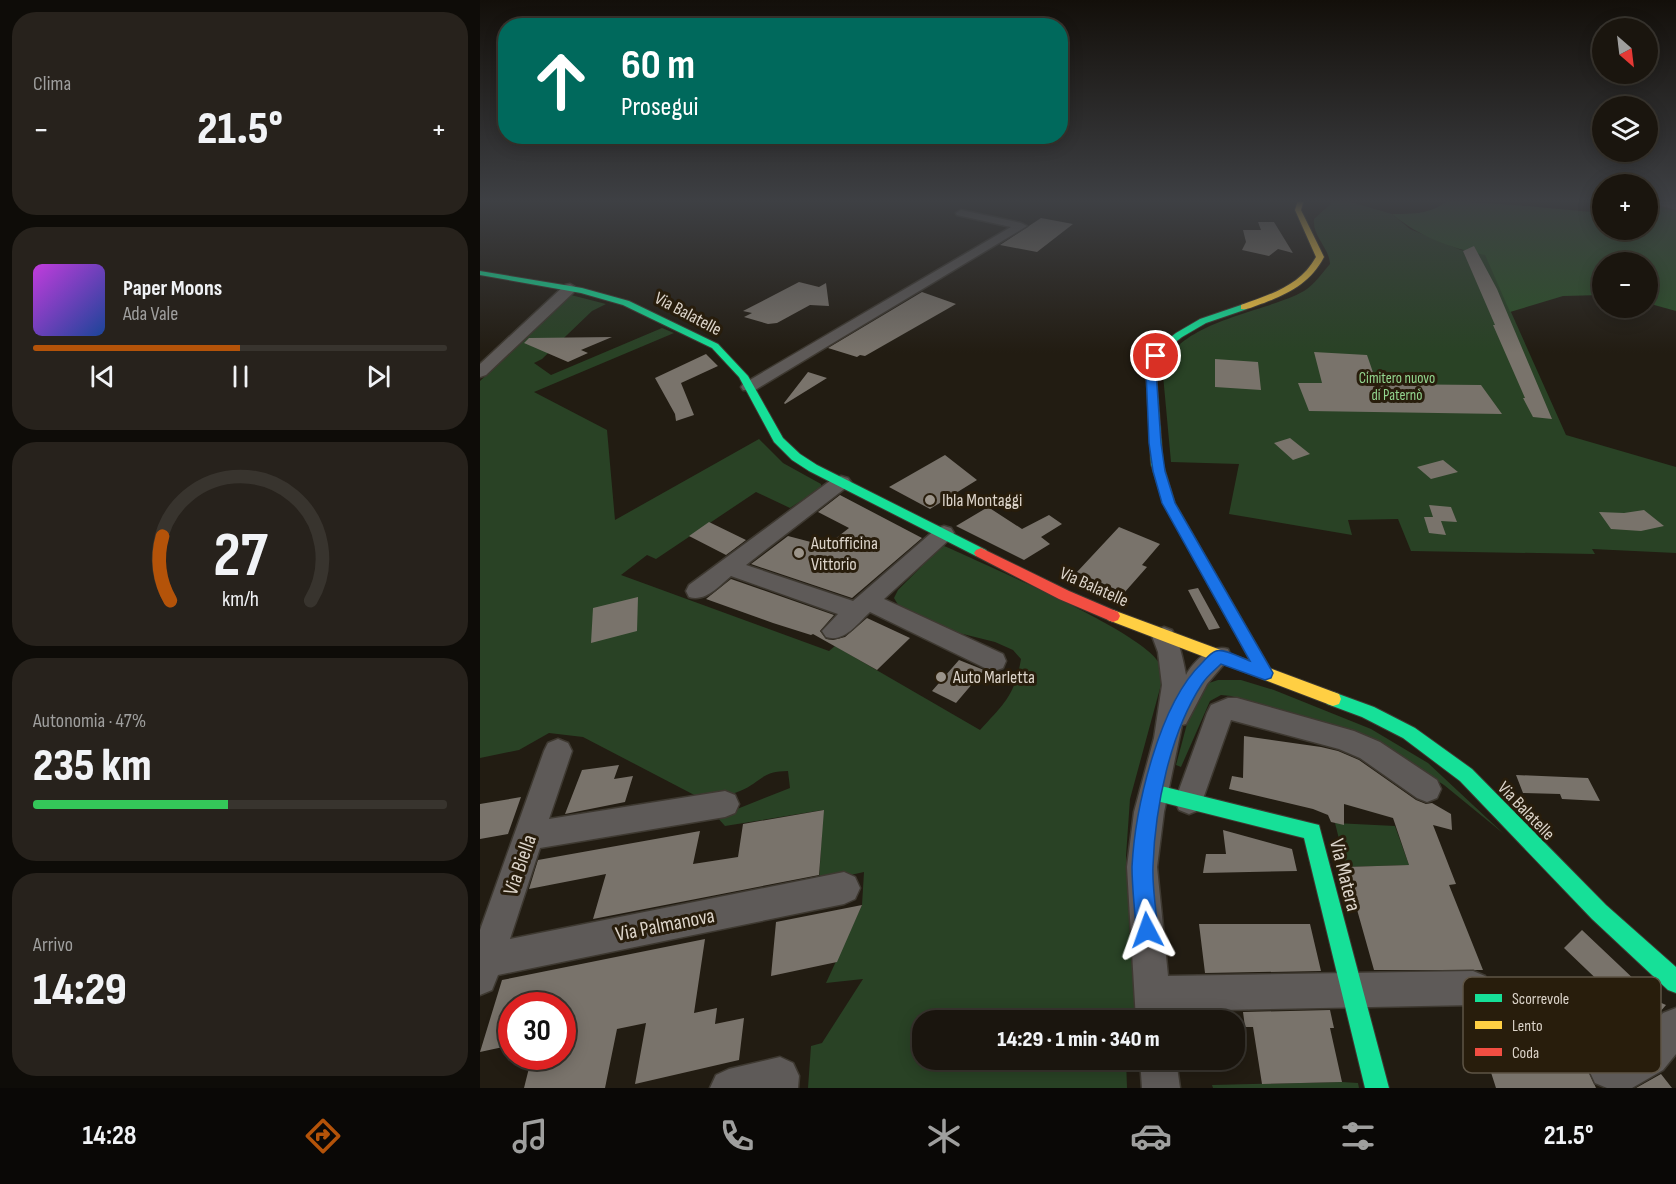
<!DOCTYPE html>
<html lang="it">
<head>
<meta charset="utf-8">
<style>
  :root { --surface:#1a150e; --page:#27221c; --text:#f1f3f6; --muted:#9f9f9e; --line:#38342e; --accent:#b45309 }
  body { margin:0; font-family:"Sofia Sans Condensed",sans-serif; background:var(--page); color:var(--text); height:100vh; display:flex; flex-direction:column; font-size:22px; white-space:nowrap }
  * { box-sizing:border-box; margin:0 }
  p { font-size:20px; color:var(--muted) }
  .icon { flex:none; width:33px; height:33px; fill:none; stroke:currentColor; stroke-width:2; stroke-linecap:round; stroke-linejoin:round }
  .map { position:relative; flex:1; overflow:hidden }
  .side { display:flex; flex-direction:column; gap:12px; padding:12px; background:#0e0c08; width:480px }
  .side>* { flex:none }
  .top-card { position:absolute; left:18px; top:18px; width:570px; height:126px; border-radius:24px; box-shadow:0 3px 15px #0003,0 0 0 2px var(--line); background:#00695c; color:#fff; overflow:hidden }
  .needle { width:39px; rotate:152deg }
  .tools { position:absolute; left:1112px; top:18px; display:grid; gap:12px }
  .tools a { display:grid; place-items:center; width:66px; height:66px; border-radius:50%; background:var(--surface); box-shadow:0 3px 15px #0003,0 0 0 2px var(--line); font-size:30px }
  .speed { position:absolute; left:18px; top:992px; display:flex; gap:12px; font-size:30px; font-weight:700; text-align:center }
  .speed>* { display:grid; place-content:center; width:78px; height:78px; border-radius:50%; background:var(--surface); box-shadow:0 3px 15px #0003,0 0 0 2px var(--line); line-height:1 }
  .speed .limit { border:9px solid #d22; background:#fff; color:#111 }
  .pin { position:absolute; display:grid; place-items:center; width:51px; height:51px; color:#fff; margin:-26px; border:3px solid #fff; border-radius:50%; box-shadow:0 2px 6px #0007 }
  .me { position:absolute; width:66px; margin:-33px; rotate:356deg; stroke-linejoin:round; filter:drop-shadow(0 0 4px #0008) }
  .turn { display:flex; align-items:center; gap:21px; height:126px; padding:0 24px; font-size:27px }
  .turn .icon { width:78px; height:78px; stroke-width:2.5 }
  .turn b { display:block; font-size:42px; line-height:51px }
  .big { font-size:45px; font-weight:800; line-height:1.1 }
  .side .widget { flex:1; display:flex; flex-direction:column; justify-content:center; gap:9px; min-width:0; padding:0 21px; border-radius:24px; background:var(--page) }
  .side .dial { align-items:center; gap:0 }
  .dial svg { height:156px; overflow:visible; fill:none; stroke:var(--line); stroke-width:7; stroke-linecap:round; text-anchor:middle }
  .dial text { fill:var(--text); stroke:none }
  .song { display:flex; align-items:center; gap:18px }
  .cover { width:72px; height:72px; border-radius:9px; background:linear-gradient(135deg,hsl(290 70% 55%),hsl(220 70% 35%)) }
  .played { height:6px; border-radius:3px; background:linear-gradient(90deg,var(--accent) 50%,var(--line) 50%) }
  .keys { display:flex; justify-content:space-around; direction:ltr }
  .heat { display:flex; justify-content:space-between; align-items:center; font-size:33px; direction:ltr }
  .charge { height:9px; border-radius:4px; background:linear-gradient(90deg,#34c759 47%,var(--line) 0) }
  .trip { position:absolute; left:432px; top:1010px; width:333px; height:60px; border-radius:24px; background:var(--surface); box-shadow:0 3px 15px #0003,0 0 0 2px var(--line); font-weight:800; line-height:60px; text-align:center }
  .tab-bar { display:flex; height:96px; justify-content:space-around; align-items:center; background:#0a0806; color:var(--muted) }
  .tab-bar .icon { width:42px; height:42px }
  .tab-bar .active { color:var(--accent) }
  .tab-bar b { font-size:27px; color:var(--text) }
  main { display:flex; flex:1; min-height:0 }
  .map>svg:first-child { display:block }
  .green { fill:#294225 }
  .forest { fill:#2c5228 }
  .building { fill:#79736b }
  .lines { fill:none; stroke-linecap:round; stroke-linejoin:round }
  .street-casing { stroke:#3e3931; stroke-width:3 }
  .fast-casing { stroke:#3e3931; stroke-width:2 }
  .slow-casing { stroke:#3e3931; stroke-width:2 }
  .jam-casing { stroke:#3e3931; stroke-width:2 }
  .street { fill:#5e5a58; fill-rule:evenodd }
  .fast { fill:#16e098; fill-rule:evenodd }
  .slow { fill:#ffcf43; fill-rule:evenodd }
  .jam { fill:#f24e42; fill-rule:evenodd }
  .route { fill:#1a73e8; stroke:#114b97; stroke-width:1.5 }
  .poi-dot { fill:#9b948a; stroke:#281d0c; stroke-width:2 }
  .labels { text-anchor:middle; dominant-baseline:central; stroke-width:6; stroke-linejoin:round; paint-order:stroke }
  .far-park-label { font-size:15px; fill:#93d68f; stroke:#281d0c }
  .street-label { font-size:18px; fill:#dcd4ca; stroke:#281d0c }
  .poi-label { font-size:18px; fill:#dcd4ca; stroke:#281d0c; text-anchor:start }
  .near-street-label { font-size:21px; fill:#dcd4ca; stroke:#281d0c }
  .key { fill:#281d0c; stroke:#5e5445; stroke-width:1.5 }
  .key-label { font-size:16px; fill:#dcd4ca }
</style>
</head>
<body>
<main>
<section class="side">
<div class="widget"><p>Clima</p>
<div class="heat"><a>−</a><b class="big">21.5°</b><a>+</a></div>
</div>
<div class="widget">
<div class="song"><i class="cover"></i><div><b>Paper Moons</b><p>Ada Vale</p></div></div>
<div class="played"></div>
<div class="keys"><svg class="icon" aria-label="previous" viewBox="0 0 24 24"><path d="M18 5L8 12l10 7zM5 5v14"/></svg><svg class="icon" aria-label="pause" viewBox="0 0 24 24"><path d="M8 5v14M16 5v14"/></svg><svg class="icon" aria-label="next" viewBox="0 0 24 24"><path d="M6 5l10 7-10 7zM19 5v14"/></svg></div>
</div>
<div class="widget dial"><svg viewBox="0 0 100 80">
<path d="M14 69A42 42 0 1 1 86 69"/>
<path d="M14 69A42 42 0 0 1 10 36" stroke="#b45309"/>
<text x="50" y="56" font-size="32" font-weight="700">27</text>
<text x="50" y="72" font-size="11">km/h</text>
</svg></div>
<div class="widget"><p>Autonomia · 47%</p><b class="big">235 km</b><div class="charge"></div></div>
<div class="widget"><p>Arrivo</p><b class="big">14:29</b></div>
</section>
<div class="map">
<svg width="1196" height="1088" viewBox="0 0 1196 1088">
  <rect width="100%" height="100%" fill="#221c12"/>
  <!-- green -->
  <path class="green" d="M855 200H864L912 214 930 229 981 250 1005 254 1086 435 1196 467V553L1112 549 1115 554 931 551 918 519 868 520 872 535 749 514 759 464 691 462 683 375C688 322 786 313 824 291 834 285 842 273 850 264 849 247 832 236 834 219Z
    M91 295 126 304 112 311 62 359 54 363 71 375 182 328 194 333 54 392 127 430 135 520 279 439 303 463 341 484V488L310 508 276 492 176 559 167 555 141 575 349 651 355 646 500 730C524 704 535 695 541 659L533 650 515 642 471 631 420 608 414 598 418 590 441 567 443 558 458 543C498 562 662 631 679 663 681 667 681 675 682 681L650 799 646 856 657 1008H644V1020H442V1059H646L647 1088H328L331 1046 342 1043 383 979 346 983 382 905 384 872 339 882 343 810 245 826 237 817 310 788 308 771C281 771 280 783 260 791 248 796 235 798 222 799L103 737 69 733 39 750 0 758V381Z
    M738 680H761L794 690 891 729 948 763 1024 834 964 785 898 742 751 696 741 695 730 701 701 767 696 765 716 690 723 685Z
    M855 823 915 826 929 865 866 867Z
    M862 1082 878 1083 879 1088H733L732 1085Z"/>
  <!-- forest -->
  <path class="forest" d="M967 201 1035 205 1122 213V230H1167V210L1187 206 1196 208V311L1167 303V262H1122V295L1083 296 1030 312 1005 255C970 248 940 237 912 214 933 214 951 214 967 201Z"/>
  <!-- building -->
  <path class="building" d="M561 218 593 224 557 252 520 245Z
    M778 222H794L813 253 798 249 789 256 762 250 766 242 763 230H781Z
    M994 246 1017 289 1072 419 1053 417 1043 398H1045L1013 325H1015L983 251Z
    M319 282 339 287 346 283 349 306 330 305 297 323 288 324 264 317 272 313 263 311Z
    M442 292 476 304 385 356 380 355 377 357 348 348Z
    M132 337 101 350 108 353 88 362 44 343 49 338Z
    M834 352 887 355 897 384 1001 385 1022 414 829 411 818 383H842Z
    M226 354 238 366 201 383 214 415 196 421 195 414 175 378Z
    M735 359 778 362 781 390 735 387Z
    M328 372 347 378 305 404 304 403Z
    M810 438 830 454 813 460 794 443Z
    M465 455 497 480 450 509 409 487Z
    M963 460 978 472 951 479 937 467Z
    M360 495 442 538 372 598 271 564 308 536 346 546 369 528 338 512Z
    M949 505 971 507 977 522 961 521 966 535 949 533 944 517H953Z
    M508 507 542 529 569 515 582 524 561 537 570 544 544 560 476 526Z
    M1164 510 1184 526 1161 531 1131 529 1119 512 1144 513Z
    M229 522 266 540 246 555 209 536Z
    M639 527 680 544 662 565 667 567 644 593 597 572Z
    M251 579 354 615 340 631 346 639 353 640 365 637 387 618 430 638 397 670 333 634 331 635 293 623 226 599Z
    M718 588 740 628 729 630 708 590Z
    M158 597 157 631 111 643 113 608Z
    M479 660 504 670 476 703 452 691Z
    M764 736 841 747 858 751 879 760 936 800 946 804 952 803 971 814 972 830 953 825 976 884 969 885 1003 970H894L865 867 929 865 913 818 864 804V825L851 822 848 815 833 809 749 789 752 776 763 778Z
    M139 765 134 779 153 776 145 802 85 814 102 770Z
    M1036 775 1108 778 1120 801 1082 799 1080 794 1043 793Z
    M41 797 28 834 0 839V804Z
    M344 810 339 875 113 919 126 874 49 889 58 860 220 831 213 864 258 857 263 824Z
    M743 830 812 849 817 871 723 873 726 854H746Z
    M382 905 357 962 291 976 296 922Z
    M719 924H830L841 971 725 973Z
    M1102 930 1177 1001 1186 1005 1167 1027 1157 1018 1130 1049 1123 1051 1097 1024 1129 991 1084 948Z
    M225 939 214 1013 237 1008 235 1024 264 1018 259 1060 155 1084 166 1023 137 1029 125 1088H44L52 1056H82V1005H32V1045L0 1052 22 980Z
    M1031 1005 1085 1037 1090 1031 1116 1088H1016L990 1007Z
    M850 1010 854 1028H850L862 1082 782 1084 773 1027H765L763 1012Z
    M1181 1074 1192 1088H1156Z"/>
  <g class="lines">
    <defs>
      <path id="street" d="M1167 200H1183L1196 204V210L1167 202Z
        M481 210 541 223 547 226 275 390H263L261 387 263 384 531 227 477 215 476 213Z
        M90 284 97 288 95 291 6 375 0 377V364L85 285Z
        M361 476 368 478 371 482 368 486 266 565 373 601 457 528 464 526 471 528 474 533 471 538 404 599 523 654 526 661 523 668 514 671 505 668 390 612C377 624 364 643 346 637L342 631 358 614 251 576C239 586 226 602 209 597L206 591 209 585 354 478Z
        M684 627 692 630C700 644 703 659 706 675 714 661 731 644 748 649L751 656 727 684 706 724 702 725 684 812 677 867 688 976 993 971 1005 976 1010 988 1005 1000 993 1005 691 1011 692 1020H656L647 867 654 812 674 738 682 685 678 652 672 636 676 630Z
        M748 698H757L874 731 900 742 957 780 961 789 957 798 947 802 937 798 880 758 859 749 751 720 719 810 709 814 699 810 695 801 727 713 731 705Z
        M78 739 88 743 92 751 69 819 245 791 255 795 259 804 255 813 245 817 60 848 30 939 364 872 375 877 380 888 375 899 364 904 18 975 12 990 0 995V930L64 751 68 743Z
        M1196 1008V1054L1183 1070 1152 1088H1127L1115 1083 1109 1070 1115 1057 1128 1051 1142 1053 1157 1044 1183 1013Z
        M300 1057 313 1063 319 1076 318 1088H230L236 1075 249 1069Z
        M660 1059H696L700 1088H662Z"/>
      <path id="fast" d="M0 271 102 288 149 301 238 344 268 376 303 438 320 454 337 465 506 550 508 553 506 556H496L329 471 312 460 294 442 259 377 232 348 143 305 101 293 0 275Z
        M764 304 767 305V309L726 323 702 337 685 350 676 371 683 464 695 503 793 673 791 677 785 679 779 677 683 503 671 464 666 371 678 347 696 333 720 319Z
        M853 692 894 707 935 728 992 769 1126 905 1196 967V993L1188 990 1112 919 980 781 923 738 882 717 847 704 845 699 847 694Z
        M673 784 839 825 909 1088H885L824 838 673 800 667 798 664 792 667 786Z"/>
      <path id="slow" d="M818 200H824L821 210 844 257C831 282 810 293 784 303 776 305 769 310 761 309V305C791 294 820 286 836 257L815 210Z
        M633 610 859 694 861 699 859 704 853 706 628 620 626 616 628 612Z"/>
      <path id="jam" d="M501 548 589 591 638 612 640 616 638 620 633 622 579 599 496 556 494 553 496 550Z"/>
    </defs>
    <!-- street casing -->
    <use href="#street" class="street-casing"/>
    <!-- fast casing -->
    <use href="#fast" class="fast-casing"/>
    <!-- slow casing -->
    <use href="#slow" class="slow-casing"/>
    <!-- jam casing -->
    <use href="#jam" class="jam-casing"/>
    <!-- street -->
    <use href="#street" class="street"/>
    <!-- fast -->
    <use href="#fast" class="fast"/>
    <!-- slow -->
    <use href="#slow" class="slow"/>
    <!-- jam -->
    <use href="#jam" class="jam"/>
  </g>
  <!-- sky -->
  <linearGradient id="sky" x2="0" y2="1"><stop stop-color="#130f0a"/><stop offset="0.57" stop-color="#3e4044"/><stop offset="1" stop-color="#3e4044" stop-opacity="0"/></linearGradient>
  <rect width="1196" height="353" fill="url(#sky)"/>
  <!-- route -->
  <path class="route" d="M673 353 681 356 676 371 681 443 685 471 695 503 793 673 791 678 785 680 741 664C735 670 727 676 722 684 690 733 675 807 673 866 672 887 676 909 678 930L674 938 667 941 659 938 656 930C655 910 652 888 652 867 655 808 679 704 722 663 726 659 730 653 736 651 744 648 761 658 770 661L682 503 673 471 669 443 666 371Z"/>
  <!-- markers -->
  <g class="poi-dot">
    <circle cx="450" cy="500" r="6"/>
    <circle cx="319" cy="553" r="6"/>
    <circle cx="461" cy="677" r="6"/>
  </g>
  <g class="labels">
    <!-- far-park labels -->
    <g class="far-park-label">
      <text x="917" y="378">Cimitero nuovo<tspan x="917" dy="17">di Paternò</tspan></text>
    </g>
    <!-- street labels -->
    <g class="street-label">
      <text transform="translate(208 314) rotate(28)">Via Balatelle</text>
      <text transform="translate(614 587) rotate(24)">Via Balatelle</text>
      <text transform="translate(1046 811) rotate(46)">Via Balatelle</text>
    </g>
    <!-- poi labels -->
    <g class="poi-label">
      <text x="462" y="500">Ibla Montaggi</text>
      <text x="331" y="543">Autofficina<tspan x="331" dy="21">Vittorio</tspan></text>
      <text x="473" y="677">Auto Marletta</text>
    </g>
    <!-- near-street labels -->
    <g class="near-street-label">
      <text transform="translate(40 865) rotate(-71)">Via Biella</text>
      <text transform="translate(865 875) rotate(76)">Via Matera</text>
      <text transform="translate(185 925) rotate(-11)">Via Palmanova</text>
    </g>
  </g>
  <!-- legend -->
  <rect x="983" y="977" width="198" height="96" rx="9" class="key"/>
  <rect x="995" y="994" width="27" height="8" fill="#16e098"/>
  <rect x="995" y="1021" width="27" height="8" fill="#ffcf43"/>
  <rect x="995" y="1048" width="27" height="8" fill="#f24e42"/>
  <g class="key-label">
    <text x="1032" y="1004">Scorrevole</text>
    <text x="1032" y="1031">Lento</text>
    <text x="1032" y="1058">Coda</text>
  </g>
</svg>
<div class="tools">
<a><svg class="needle" viewBox="-14 -14 28 28"><path d="M0-13l5 13h-10z" fill="#e53935"/><path d="M0 13l5-13h-10z" fill="#9f9f9e"/></svg></a>
<a><svg class="icon" aria-label="layers" viewBox="0 0 24 24"><path d="M12 4l9 5-9 5-9-5zM3 14l9 5 9-5"/></svg></a>
<a>+</a>
<a>−</a>
</div>
<div class="speed"><div class="limit">30</div></div>
<div class="pin" style="left:676px;top:356px;background:#d93025"><svg class="icon" aria-label="arrive" viewBox="0 0 24 24"><path d="M6 21V4h12l-3 4 3 4H6"/></svg></div>
<svg class="me" style="left:667px;top:930px" viewBox="-20 -20 40 40"><path d="M0-17L14 15 0 8-14 15z" fill="#1a73e8" stroke="#fff" stroke-width="4"/></svg>
<div class="trip">14:29 · 1 min · 340 m</div>
<div class="top-card">
<div class="turn"><svg class="icon" aria-label="ahead" viewBox="0 0 24 24"><path d="M12 20V5M6 11l6-6 6 6"/></svg><div><b>60 m</b>Prosegui</div></div>
</div>
</div>
</main>
<nav class="tab-bar">
<b>14:28</b>
<svg class="icon active" aria-label="directions" viewBox="0 0 24 24"><path d="M12 3l9 9-9 9-9-9zM9 14v-3h6M13 9l2 2-2 2"/></svg>
<svg class="icon" aria-label="music" viewBox="0 0 24 24"><path d="M9 18V5l10-2v13"/><circle cx="6" cy="18" r="3"/><circle cx="16" cy="16" r="3"/></svg>
<svg class="icon" aria-label="phone" viewBox="0 0 24 24"><path d="M5 4h4l2 5-3 2q2 4 5 5l2-3 5 2v4C11 20 4 13 5 4z"/></svg>
<svg class="icon" aria-label="climate" viewBox="0 0 24 24"><path d="M12 3v18M4 7l16 10M4 17L20 7"/></svg>
<svg class="icon" aria-label="car" viewBox="0 0 24 24"><path d="M5 17H2v-5l4-1 3-4h7l3 4 3 1v5h-3M9 17h6M6 11h13"/><circle cx="7" cy="17" r="2"/><circle cx="17" cy="17" r="2"/></svg>
<svg class="icon" aria-label="filters" viewBox="0 0 24 24"><path d="M4 7h16M4 17h16"/><circle cx="9" cy="7" r="2"/><circle cx="15" cy="17" r="2"/></svg>
<b>21.5°</b>
</nav>
</body>
</html>
